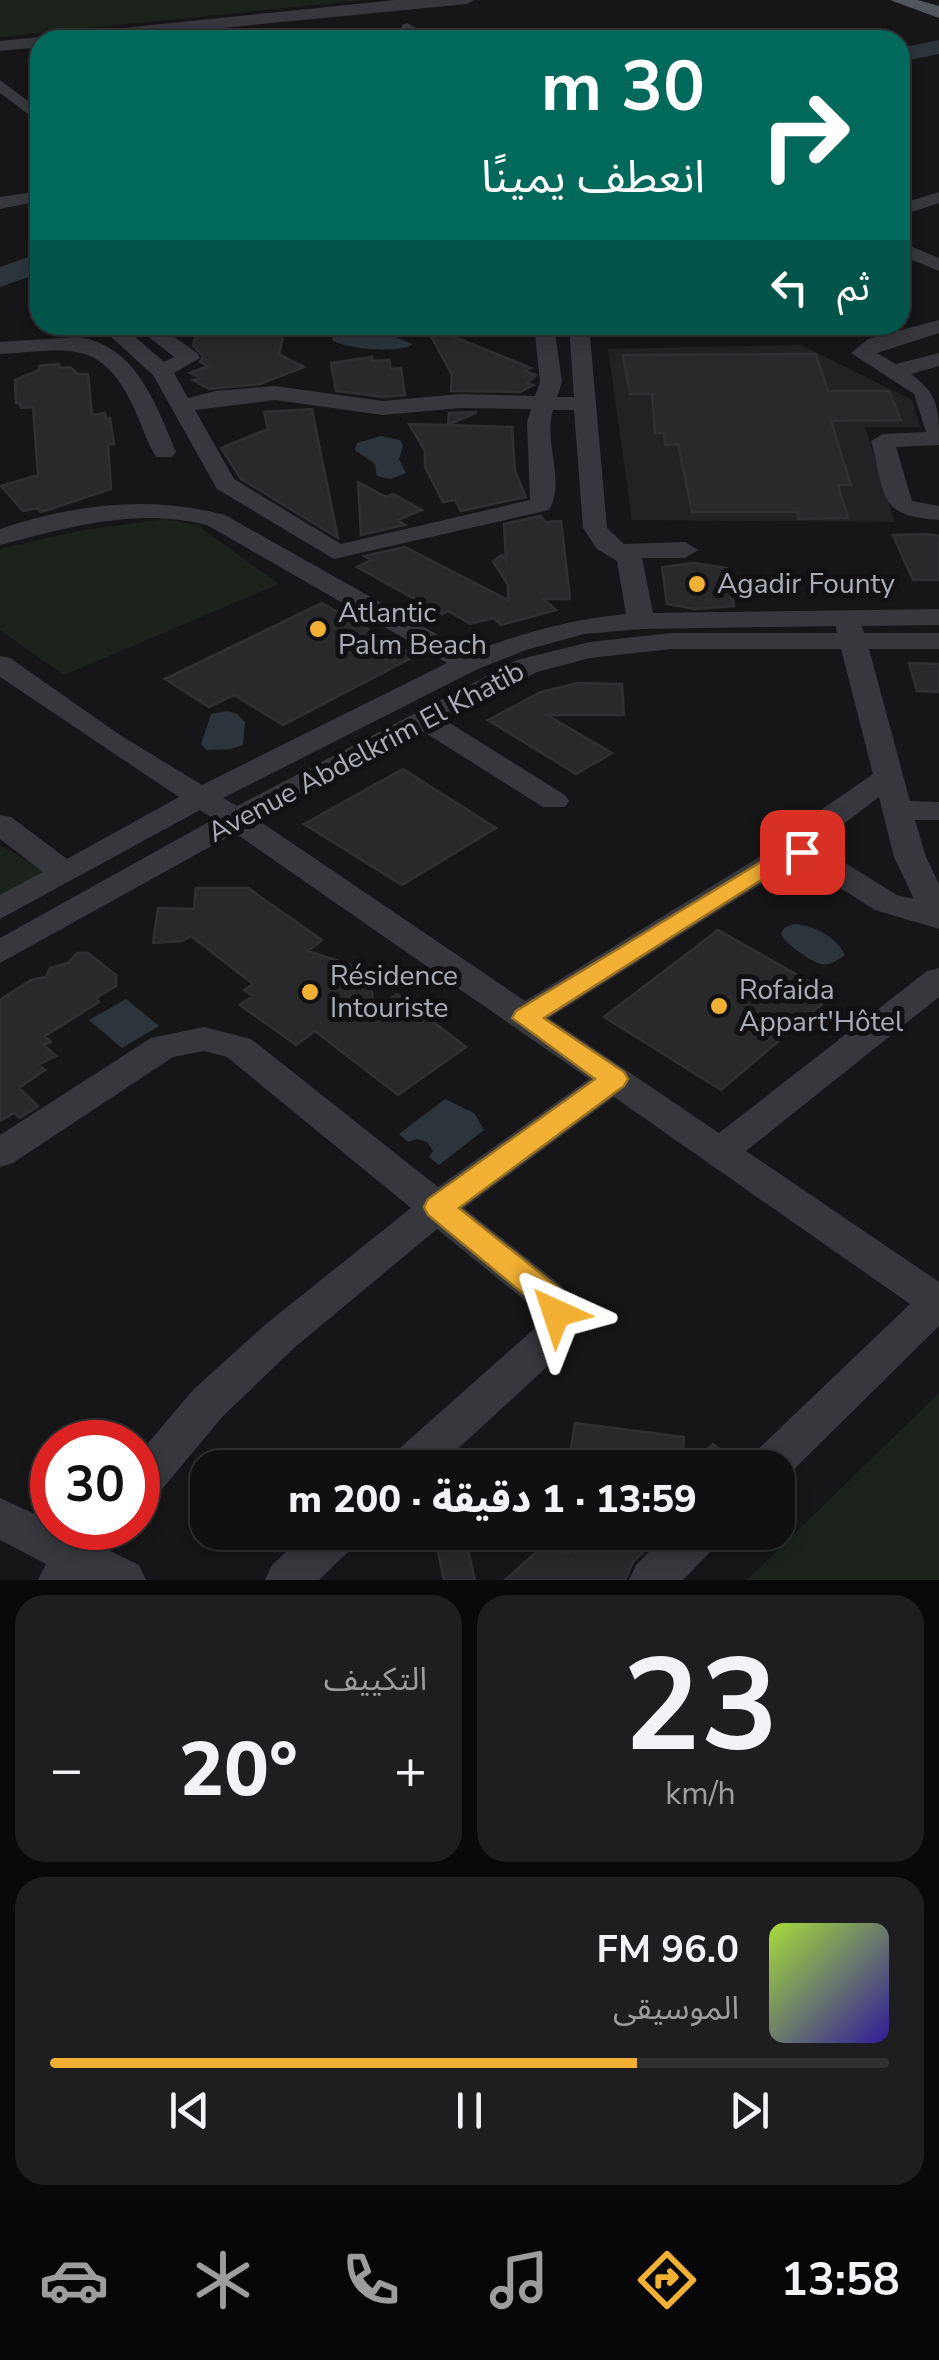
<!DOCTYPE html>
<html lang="ar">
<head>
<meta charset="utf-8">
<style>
  :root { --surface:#101012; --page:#1e1e20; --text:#f1f3f6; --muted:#9c9d9f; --line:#303032; --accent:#f2b134 }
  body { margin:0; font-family:"Nunito Sans","Noto Sans Arabic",sans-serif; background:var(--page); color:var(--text); direction:rtl; height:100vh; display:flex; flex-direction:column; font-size:38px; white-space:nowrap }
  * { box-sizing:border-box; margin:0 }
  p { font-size:32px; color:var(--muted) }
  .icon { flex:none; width:55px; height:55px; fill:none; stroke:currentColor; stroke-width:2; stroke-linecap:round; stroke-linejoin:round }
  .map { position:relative; height:1580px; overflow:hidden; direction:ltr }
  .details { display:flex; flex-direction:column; gap:15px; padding:15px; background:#09090a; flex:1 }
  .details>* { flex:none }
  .guide { position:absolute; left:30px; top:30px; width:880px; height:305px; border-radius:30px; box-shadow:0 5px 15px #0003,0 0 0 2px var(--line); direction:rtl; background:#00695c; color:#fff; overflow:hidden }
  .speed { position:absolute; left:30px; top:1420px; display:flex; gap:20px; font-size:50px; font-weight:700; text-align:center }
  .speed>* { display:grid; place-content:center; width:130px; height:130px; border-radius:50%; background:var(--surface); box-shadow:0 5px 15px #0003,0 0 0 2px var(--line); line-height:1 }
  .speed .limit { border:15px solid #d22; background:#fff; color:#111 }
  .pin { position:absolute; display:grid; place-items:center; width:85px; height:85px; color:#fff; margin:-42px; border-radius:20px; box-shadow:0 5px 15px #0006 }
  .me { position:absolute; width:110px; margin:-55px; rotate:318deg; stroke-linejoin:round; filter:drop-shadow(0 0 8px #0008) }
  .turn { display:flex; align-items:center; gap:35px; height:210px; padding:0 40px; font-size:45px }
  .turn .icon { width:130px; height:130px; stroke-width:2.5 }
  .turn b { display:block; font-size:70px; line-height:85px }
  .then { display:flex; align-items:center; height:95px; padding:0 40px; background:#0003; gap:20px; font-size:38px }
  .big { font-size:75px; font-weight:800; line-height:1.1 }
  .details .widget { flex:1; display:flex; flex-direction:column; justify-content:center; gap:15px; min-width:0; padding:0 35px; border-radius:30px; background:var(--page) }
  .details .dial { align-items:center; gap:0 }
  .dial b { font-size:130px; line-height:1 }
  .song { display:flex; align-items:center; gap:30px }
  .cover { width:120px; height:120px; border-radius:15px; background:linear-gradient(135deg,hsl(80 70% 55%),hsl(250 70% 35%)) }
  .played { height:10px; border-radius:5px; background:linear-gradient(90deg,var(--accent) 70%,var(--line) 70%) }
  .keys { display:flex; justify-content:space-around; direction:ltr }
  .heat { display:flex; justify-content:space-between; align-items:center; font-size:55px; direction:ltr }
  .details .tiles { flex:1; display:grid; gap:15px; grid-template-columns:1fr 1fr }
  .widget:last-child { grid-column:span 2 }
  .trip { position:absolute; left:190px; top:1450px; width:605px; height:100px; border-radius:30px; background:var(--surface); box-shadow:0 5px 15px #0003,0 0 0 2px var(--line); font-weight:800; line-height:100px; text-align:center; direction:rtl }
  .tab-bar { display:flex; height:160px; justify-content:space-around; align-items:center; background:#060607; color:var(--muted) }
  .tab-bar .icon { width:70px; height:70px }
  .tab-bar .active { color:var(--accent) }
  .tab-bar b { font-size:45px; color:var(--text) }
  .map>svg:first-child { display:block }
  .built { fill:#222225 }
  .green { fill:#1c231d }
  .water { fill:#2c353c }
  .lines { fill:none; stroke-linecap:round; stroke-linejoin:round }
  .river { fill:#2c353c; fill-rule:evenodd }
  .building { fill:#29292c; stroke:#303034; stroke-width:2.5 }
  .minor { fill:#37383d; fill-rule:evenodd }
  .major { fill:#53555c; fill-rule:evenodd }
  .route { fill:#f2b134; stroke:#9d7322; stroke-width:2.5 }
  .poi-dot { fill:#f2b134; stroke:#111113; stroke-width:4 }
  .labels { text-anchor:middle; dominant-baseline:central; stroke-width:10; stroke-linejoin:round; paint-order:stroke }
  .poi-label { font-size:28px; fill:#a8adb8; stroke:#111113; text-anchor:start }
  .street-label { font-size:28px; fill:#a8adb8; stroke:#111113 }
</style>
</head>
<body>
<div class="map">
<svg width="939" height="1580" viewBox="0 0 939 1580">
  <rect width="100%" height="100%" fill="#161618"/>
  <!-- built -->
  <path class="built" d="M801 345 912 400 920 427H865L895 522 632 520 608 349Z"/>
  <!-- green -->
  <path class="green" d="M0 0H363L0 37Z
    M165 519 197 525 279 584 64 675 0 630V549L78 531Z
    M0 845 47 872 0 897Z
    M939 1393V1580H747Z"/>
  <!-- water -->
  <path class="water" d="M353 326 375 329 413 344C402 354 345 349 332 340L335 332Z
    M381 436 400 440 403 446 399 459 406 473 391 479 377 476 375 464 355 450 357 443Z
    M227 711 237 714 245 722 243 745 231 749 207 750 201 744 211 714Z
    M794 924C815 925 836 937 845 955 838 960 830 966 821 964 812 962 785 944 781 934L784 928Z
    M126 999 159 1026 122 1048 89 1020Z
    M445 1099 474 1113 484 1130 439 1165 429 1157 433 1151 427 1142 417 1139 408 1142 399 1134Z"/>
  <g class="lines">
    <!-- river -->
    <path class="river" d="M939 40V54L900 62V48Z
      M40 253V273L0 287V267Z"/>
  </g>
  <!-- building -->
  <path class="building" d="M199 325H286L279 354 304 367 260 384 209 389 193 380 200 378 190 373 208 366 200 362 203 356 193 346Z
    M425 325 531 368 525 371 536 375 527 383 533 385 520 392 451 391 452 375Z
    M816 354 828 391H889L901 420 831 421 851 485H838L848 518 798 519V512H692L678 444 665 445 664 433H655L652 394H630L623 355Z
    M372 357V361L389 360 391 369 401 368 405 395 383 397 336 391 331 363Z
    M59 364 60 368 70 367 78 374H88L92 415 105 413 106 419 110 418 114 444H108L111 489 41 512 37 508 23 511 1 486 38 475 33 407 21 408 20 403H16L15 380 39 370V366Z
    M312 409 319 445 338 538 241 479 221 448 268 429 264 412Z
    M477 412 448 425 512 427 515 471 526 497 461 511 455 500 443 502 425 467V451L409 424 448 425 449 413Z
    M358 482 386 497 393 494 422 510 398 520 405 525 361 535Z
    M541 516 545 522 561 521 570 599H543L556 610 501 625 494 618 470 624 448 611 442 614 357 567 371 560 364 556 405 547 508 600V585L493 561 502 555 506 560 504 524Z
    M927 534 939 536V580H913L893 535Z
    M694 563 727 568 734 606 695 609 667 604 662 567Z
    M322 603 415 656 283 725 234 695 209 707 165 679Z
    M909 663 939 664V692L917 691Z
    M578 683 622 684 624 715H547L612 753 576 774 488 720 541 692Z
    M403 769 496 828 402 885 304 824Z
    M196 888H248L322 940 308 951 363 969 370 980 375 1010 397 994 466 1047 398 1095 315 1031 296 1045 240 1005 253 996 244 990 253 984 191 936 182 941 153 943 158 908 194 909Z
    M718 930 833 995 721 1090 604 1017Z
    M77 953H88L116 975V986L96 998 99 1002 45 1036 51 1042 44 1045 56 1056 38 1065 45 1070 19 1088 38 1106 20 1118 14 1113 0 1121V1000L31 980 46 977 50 968 68 963Z
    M575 1423 684 1437 682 1468H568Z
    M713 1444 742 1467V1468H687Z
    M590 1532H663L633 1562 625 1580H505L541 1548 551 1547 568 1554Z
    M466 1542 475 1580H444L437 1547Z"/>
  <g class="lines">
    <!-- minor -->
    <path class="minor" d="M395 0H474L467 4 99 40H48L56 35Z
      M407 23 433 37 436 40H417L402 31V25Z
      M40 37 46 40H40V47L0 51V41Z
      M0 80 40 110V123L0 93Z
      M40 191V201L0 209V197Z
      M939 192V203L900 216V204Z
      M900 242 939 258V271L900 255Z
      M939 320V333L877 353 896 364 939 353V366L911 374C939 395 939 408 939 445L896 447 912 501 939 506V520C876 516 886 495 871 441L883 434 926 432 914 394 851 353 868 339Z
      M123 325 159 326 197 353 200 358 174 373 188 398 215 391 275 386 383 401 460 394 535 396 540 382 534 325H554L562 382 557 397H574L569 325H589L607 528 624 544 685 542 698 550 685 558H642L653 613 939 609V625L862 626 864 633H939V649H869L910 801 939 802V820H915L926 857 939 884V929L875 910 797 861 549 1018 719 1133 927 971 939 968V997L746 1151 939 1282V1326L782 1481 778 1483V1468H746L752 1455 910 1304 614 1097 464 1208 562 1286 576 1319 562 1353 437 1468H386L392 1455 534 1329V1308L437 1229 294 1348 223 1416 153 1500 138 1505V1455L193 1390 266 1324 411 1208 227 1057 204 1051 173 1057 13 1163 0 1167V1135L151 1038 204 1027 251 1039 438 1187 589 1079 235 833 0 963V938L214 819 200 810 0 919V895L43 872 0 839V815L11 817 67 859 179 797 0 677V656L10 658 120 735 202 785 447 663 207 525C136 507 69 527 0 545V529C74 504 149 495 225 515L470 653C521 633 572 619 626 614L617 561 597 549 583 528 574 410H553C543 441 566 481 549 510L334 559 217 489 153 375 109 335ZM142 331 145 334 174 357 164 362 134 336ZM275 400 383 415 460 408 531 409 527 422 530 500 341 544 234 479 195 410ZM836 626 837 633H671L590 642 517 660 237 806 223 798 478 669 526 650 584 634 641 629ZM671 649H841L873 774 795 828 785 841 525 1001 258 820 424 732 543 807H565L569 801 565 795 445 720 537 672 590 658ZM879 797 894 857 914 899 897 895 816 845Z
      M78 337C136 345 156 404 176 452L172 457H156C146 441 141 422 133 406 100 336 66 351 0 354V342Z
      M0 1498 52 1522V1528L71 1532 75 1528H123L110 1551 139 1565 146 1580H38L46 1564 0 1540Z
      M307 1532H360L354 1546 319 1580H265L272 1565Z
      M669 1532H722L716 1546 683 1580H629L636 1565Z"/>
    <!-- major -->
    <path class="major" d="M890 0H918L939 6V18Z"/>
  </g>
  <!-- route -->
  <path class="route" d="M800 838 812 846 811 858H796L544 1018 624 1072 628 1079 624 1086 459 1208 559 1288 572 1313 567 1321 556 1325 545 1321 537 1305 428 1215 424 1207 428 1199 595 1079 512 1018 516 1011Z"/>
  <!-- markers -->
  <g class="poi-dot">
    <circle cx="697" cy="584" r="10"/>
    <circle cx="318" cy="629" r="10"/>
    <circle cx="310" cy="992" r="10"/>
    <circle cx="719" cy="1006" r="10"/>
  </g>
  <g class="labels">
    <!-- poi labels -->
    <g class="poi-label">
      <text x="717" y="584">Agadir Founty</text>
      <text x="338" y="613">Atlantic<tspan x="338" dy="32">Palm Beach</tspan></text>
      <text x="330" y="976">Résidence<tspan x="330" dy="32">Intouriste</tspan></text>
      <text x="739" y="990">Rofaida<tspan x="739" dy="32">Appart'Hôtel</tspan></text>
    </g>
    <!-- street labels -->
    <g class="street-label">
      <text transform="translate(366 752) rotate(-28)">Avenue Abdelkrim El Khatib</text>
    </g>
  </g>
</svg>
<div class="speed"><div class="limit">30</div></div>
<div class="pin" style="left:802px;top:852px;background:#d93025"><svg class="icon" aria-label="arrive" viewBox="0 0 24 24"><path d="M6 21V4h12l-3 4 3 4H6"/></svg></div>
<svg class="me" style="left:556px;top:1313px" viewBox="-20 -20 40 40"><path d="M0-17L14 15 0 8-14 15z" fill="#f2b134" stroke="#fff" stroke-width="4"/></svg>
<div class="trip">13:59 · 1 دقيقة · 200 m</div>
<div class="guide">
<div class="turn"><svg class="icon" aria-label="right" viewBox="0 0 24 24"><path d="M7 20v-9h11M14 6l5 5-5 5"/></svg><div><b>30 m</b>انعطف يمينًا</div></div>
<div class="then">ثم<svg class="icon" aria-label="left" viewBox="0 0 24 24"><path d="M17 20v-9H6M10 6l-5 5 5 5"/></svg></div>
</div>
</div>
<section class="details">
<div class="tiles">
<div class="widget dial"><b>23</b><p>km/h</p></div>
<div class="widget"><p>التكييف</p>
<div class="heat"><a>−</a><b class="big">20°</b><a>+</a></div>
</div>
<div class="widget">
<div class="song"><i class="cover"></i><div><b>96.0 FM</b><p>الموسيقى</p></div></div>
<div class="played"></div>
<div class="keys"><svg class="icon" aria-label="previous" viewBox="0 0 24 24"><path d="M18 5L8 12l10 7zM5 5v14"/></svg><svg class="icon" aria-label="pause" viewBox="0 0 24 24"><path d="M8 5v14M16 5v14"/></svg><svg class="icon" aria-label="next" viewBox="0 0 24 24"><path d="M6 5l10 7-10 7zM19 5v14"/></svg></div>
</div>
</div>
</section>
<nav class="tab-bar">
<b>13:58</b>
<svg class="icon active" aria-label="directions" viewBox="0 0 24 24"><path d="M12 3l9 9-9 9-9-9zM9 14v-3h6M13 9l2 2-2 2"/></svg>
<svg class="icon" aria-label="music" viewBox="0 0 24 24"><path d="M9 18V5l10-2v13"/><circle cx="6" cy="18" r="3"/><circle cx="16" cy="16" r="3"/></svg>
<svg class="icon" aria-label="phone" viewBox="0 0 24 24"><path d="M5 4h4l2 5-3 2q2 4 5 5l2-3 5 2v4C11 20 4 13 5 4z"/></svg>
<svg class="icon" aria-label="climate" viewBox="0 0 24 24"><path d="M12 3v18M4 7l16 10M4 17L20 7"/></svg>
<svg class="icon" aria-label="car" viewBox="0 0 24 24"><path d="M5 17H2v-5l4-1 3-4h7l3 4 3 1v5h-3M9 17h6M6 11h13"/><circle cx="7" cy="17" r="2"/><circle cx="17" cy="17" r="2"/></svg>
</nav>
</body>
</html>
